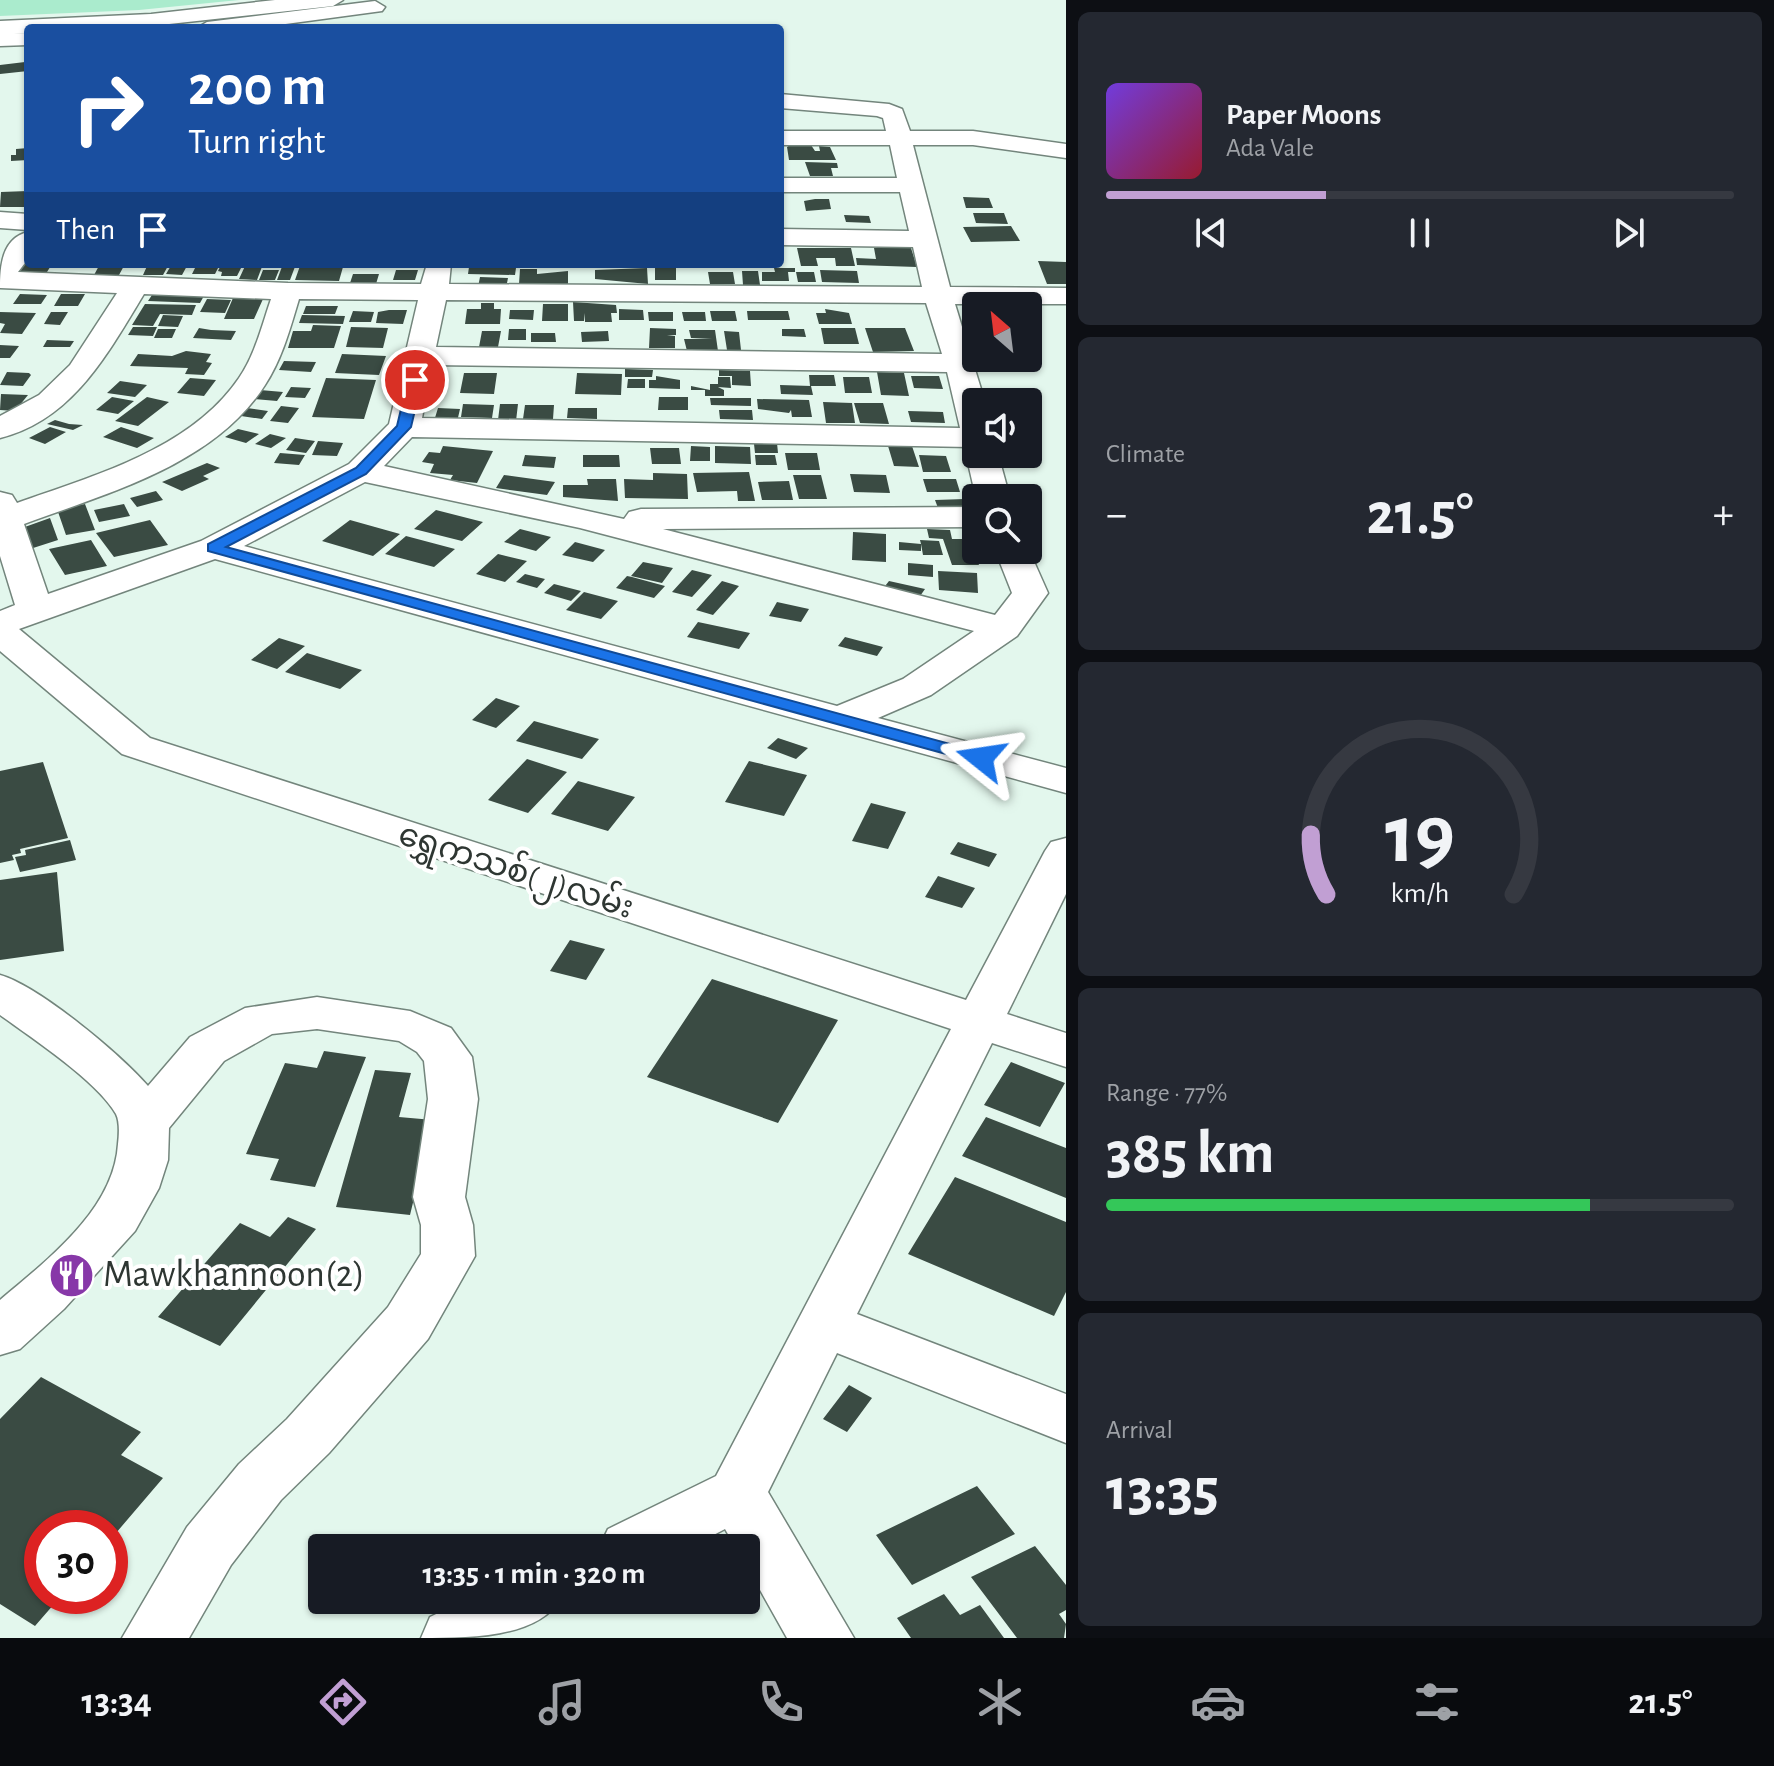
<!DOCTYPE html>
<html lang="en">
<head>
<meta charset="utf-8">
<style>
  :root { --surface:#171b24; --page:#242831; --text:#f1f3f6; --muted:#9ea1a6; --line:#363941; --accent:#c19fd3 }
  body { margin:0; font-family:"Alegreya Sans","Noto Sans Myanmar",sans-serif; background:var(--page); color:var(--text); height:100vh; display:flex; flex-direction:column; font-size:30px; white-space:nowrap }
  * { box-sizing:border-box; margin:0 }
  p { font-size:26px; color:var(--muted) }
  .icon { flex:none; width:44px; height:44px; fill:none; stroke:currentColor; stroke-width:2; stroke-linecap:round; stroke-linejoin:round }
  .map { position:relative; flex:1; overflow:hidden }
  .details { display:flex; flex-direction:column; gap:12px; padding:12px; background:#0d0f14; width:708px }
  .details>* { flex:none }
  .guide { position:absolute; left:24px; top:24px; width:760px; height:244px; border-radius:8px; box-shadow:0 2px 6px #0004; background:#1a4fa0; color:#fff; overflow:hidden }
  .needle { width:52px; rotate:332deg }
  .controls { position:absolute; left:962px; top:292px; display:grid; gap:16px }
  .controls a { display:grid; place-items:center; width:80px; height:80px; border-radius:8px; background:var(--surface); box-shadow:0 2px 6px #0004; font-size:40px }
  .speed { position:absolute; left:24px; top:1510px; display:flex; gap:16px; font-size:40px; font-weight:700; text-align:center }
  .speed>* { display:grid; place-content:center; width:104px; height:104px; border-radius:50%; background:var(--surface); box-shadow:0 2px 6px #0004; line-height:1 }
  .speed .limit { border:12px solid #d22; background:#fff; color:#111 }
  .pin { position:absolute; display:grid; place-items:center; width:68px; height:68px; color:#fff; margin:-34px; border:4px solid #fff; border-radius:50%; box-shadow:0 2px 8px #0007 }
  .me { position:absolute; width:88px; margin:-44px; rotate:285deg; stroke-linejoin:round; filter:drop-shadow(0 0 6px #0008) }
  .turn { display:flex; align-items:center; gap:28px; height:168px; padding:0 32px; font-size:36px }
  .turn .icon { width:104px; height:104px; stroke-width:2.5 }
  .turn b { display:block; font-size:56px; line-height:68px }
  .then { display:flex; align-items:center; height:76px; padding:0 32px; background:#0003; gap:16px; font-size:30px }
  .big { font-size:60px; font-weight:600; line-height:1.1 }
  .details .card { flex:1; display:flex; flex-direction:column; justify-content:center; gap:12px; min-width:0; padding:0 28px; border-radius:12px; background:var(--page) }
  .details .dial { align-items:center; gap:0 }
  .dial svg { height:208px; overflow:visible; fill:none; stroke:var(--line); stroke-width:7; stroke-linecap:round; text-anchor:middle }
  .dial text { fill:var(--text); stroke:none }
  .song { display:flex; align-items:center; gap:24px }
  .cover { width:96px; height:96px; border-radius:12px; background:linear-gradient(135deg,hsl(260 70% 55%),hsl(350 70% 35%)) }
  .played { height:8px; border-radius:4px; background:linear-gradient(90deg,var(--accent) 35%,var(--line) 35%) }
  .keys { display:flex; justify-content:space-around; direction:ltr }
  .heat { display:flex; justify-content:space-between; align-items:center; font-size:44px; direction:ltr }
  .charge { height:12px; border-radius:6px; background:linear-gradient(90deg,#34c759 77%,var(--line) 0) }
  .trip { position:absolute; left:308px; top:1534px; width:452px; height:80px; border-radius:8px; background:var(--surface); box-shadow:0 2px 6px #0004; font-weight:600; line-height:80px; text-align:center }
  .tabs { display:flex; height:128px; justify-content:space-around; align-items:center; background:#090b0e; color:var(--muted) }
  .tabs .icon { width:56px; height:56px }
  .tabs .on { color:var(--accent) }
  .tabs b { font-size:36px; color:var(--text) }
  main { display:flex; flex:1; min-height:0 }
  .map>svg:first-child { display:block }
  .green { fill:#aaebcd }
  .building { fill:#3a4b43 }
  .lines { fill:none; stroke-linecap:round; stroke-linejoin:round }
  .minor-casing { stroke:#73857c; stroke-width:3 }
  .major-casing { stroke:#73857c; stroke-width:3 }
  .minor { fill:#fff; fill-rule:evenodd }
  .major { fill:#fff; fill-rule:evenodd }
  .route { fill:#1a73e8; stroke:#114b97; stroke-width:2 }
  .labels { text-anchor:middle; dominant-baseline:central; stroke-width:8; stroke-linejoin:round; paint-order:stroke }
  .street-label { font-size:32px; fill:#2e3632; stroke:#fff }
  .near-poi-label { font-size:38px; fill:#2e3632; stroke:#fff; text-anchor:start }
</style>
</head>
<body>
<main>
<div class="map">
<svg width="1066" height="1638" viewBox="0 0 1066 1638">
  <rect width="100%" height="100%" fill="#e3f7ed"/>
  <!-- green -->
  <path class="green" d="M0 0H239L139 10 0 16Z"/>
  <!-- building -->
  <path class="building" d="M25 62 28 71 0 74V65Z
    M790 145H811L815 151H820L819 146 830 147 836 160H789L787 147Z
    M28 148V160L11 161V155H16V149Z
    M805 162 837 163 838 168H831L833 176H810Z
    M28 191 24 207H0L1 192Z
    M963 197 989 198 993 208H966Z
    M815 199H829L831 209 806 211 804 201Z
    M973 213H1004L1008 224 976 223Z
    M844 215 869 216 871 223 846 222Z
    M1011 226 1020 241 971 242 963 227Z
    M797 248H851L855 266H836L835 258H816L818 266H801Z
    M874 248H911L917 267 857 265 856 258 876 259Z
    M1038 261 1066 262V284H1047Z
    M25 264H52L47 272H19Z
    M100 264H125L119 275H94Z
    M148 264H169L163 275H143Z
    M172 264H188L182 275 166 274Z
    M197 264H220L215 274H192Z
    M246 264H263L257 280 239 279Z
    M283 264H296L290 280H277Z
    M221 265 225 264H243L237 276H221L222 272 218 271Z
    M300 266 343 267 339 281 295 280Z
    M469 267 516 268 515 275 468 274Z
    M655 267H676V280H655Z
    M647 268 648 284 595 279V270Z
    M774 268H795V272H788L789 281H762V272H775Z
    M520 269H537V274L568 271V285L519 284Z
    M263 270H279L275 280H259Z
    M396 270H418L415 280H393Z
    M820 270 857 271 859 283 822 282Z
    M742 271H758L760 285H743Z
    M708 272H733L735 284H710Z
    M796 272H814L816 282H798Z
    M353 274H379L376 284 350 283Z
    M480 277 508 278 506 288 478 287Z
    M154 292 205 294 200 303 148 301Z
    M20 294 47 295 41 304H13Z
    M61 294H85L78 306H54Z
    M233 298 263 299 254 319H224Z
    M207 299 231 300 225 313 200 312Z
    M573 302 616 305 617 313H611L612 322H585V313L584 321H574Z
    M481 303H494V309H501L500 324H465L467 309H481Z
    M145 304 196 305 192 315 160 314 153 326 132 325Z
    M543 304H568V321H542Z
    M306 306H338L335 314H303Z
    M619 309 643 310 644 320H619Z
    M825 309 849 313 852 324H819L816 313H826Z
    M389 310H407L403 324 376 323 378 312Z
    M510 310H534L533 320 509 319Z
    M353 311 374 312 371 322H349Z
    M710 311H735L737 321H712Z
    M747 311H788L790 320H748Z
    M0 312 36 313 22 334 0 333 5 324 0 323Z
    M51 312H68L60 325 44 324Z
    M648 312H673V321H649Z
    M682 312H705L706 321H684Z
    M163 315 183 316 178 327 158 326Z
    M302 315 345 316 343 324 299 323Z
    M313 325 341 326 334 348H288L293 331H311Z
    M133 327H157L153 336 128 335Z
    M351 327 388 328 383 348 346 347Z
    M199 328 211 330 236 331 231 340 193 338Z
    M650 328 676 329V335H667L675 336V348H649Z
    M821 328H855L859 344H824Z
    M865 328H905L914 351 873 352Z
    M158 329H176L172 338H154Z
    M509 329H526V340H508Z
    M782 329H804L806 337 782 336Z
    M689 330H715L718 351H687L684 339H712L691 338Z
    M482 331H501L498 347H479Z
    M608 331 609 341 582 342 581 332Z
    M724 331 739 332 741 350H727Z
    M531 333H555L556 342H531Z
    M47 340 74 341 70 347H43Z
    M0 345 19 346 10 358H0Z
    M186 351 211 354 206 362 212 363 204 375 185 374 188 368 130 366 138 354 172 356Z
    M342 354 386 356 379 375 335 373Z
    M284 361 316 362 311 372 279 370Z
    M625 369 653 370 652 377H625Z
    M719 370 750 371 751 386 732 385V376H719Z
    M7 372 29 373 31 375 23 386 0 385Z
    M877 372 904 373 909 396 881 395Z
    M464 373H497L494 394 460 393Z
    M577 373 622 374 621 395 575 394Z
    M809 375H834L836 386H810Z
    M656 376 680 380V389L649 388V380H656Z
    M911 376H939L943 389 914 388Z
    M718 377H730L731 388 718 387 724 390V396H705V390H691V386L710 390V384H718Z
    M843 377H869L872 393H845Z
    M190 378 216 380 204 396 177 393Z
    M326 378 376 380 364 419 312 417Z
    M628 379H645V388H627Z
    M120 381 147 385 135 397 107 393Z
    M780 385 811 386 813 395 781 394Z
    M291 387 311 388 305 398 285 397Z
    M260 390 283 392 277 401 254 399Z
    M1 394 28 395 15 411 0 410Z
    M112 397 134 401 118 414 96 410Z
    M147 397 169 402 138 426 115 421Z
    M659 397H688V410H658Z
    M710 398H751V406L711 405Z
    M757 399 809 400 812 417H792L791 410 789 413 758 409Z
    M823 402 852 403 855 423H826Z
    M854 403H883L889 424 860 423Z
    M463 404 494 405 492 418 461 417Z
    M500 404H518L516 421 498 420Z
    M525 405H554L553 419H523Z
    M281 406 299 408 288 423 270 421Z
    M247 408 268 411 262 419 241 416Z
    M438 408 460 409 457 422 434 421Z
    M568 408H597V419L567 418Z
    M719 410H752L753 420 720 419Z
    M908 411 943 412 945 423 911 422Z
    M55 420 69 424 83 425 73 430 47 424Z
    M50 427 66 432 45 444 29 438Z
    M121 427 154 438 137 448 103 437Z
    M238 429 259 434 246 443 225 437Z
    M270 434 286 438 271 448 255 444Z
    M295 438 315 441 306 453 286 450Z
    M318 441 343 443 337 456 312 455Z
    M777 443 778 453H755L754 444Z
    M443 446 493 451 477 483 450 480 453 475 430 473 434 464 422 462 429 452 440 453Z
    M691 446 710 447V461H690Z
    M715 446 750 447 751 464 715 463Z
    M888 446H912L919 467 894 466Z
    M650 448H679L681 464H652Z
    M280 453 305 455 299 465 274 463Z
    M785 453H817L820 470H788Z
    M525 455 556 457 554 468 522 466Z
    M583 455H619L620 467H583Z
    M755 455H775L777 465H756Z
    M919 455 946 456 951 472H923Z
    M207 463 220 468 203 476 209 479 182 491 162 482Z
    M749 472 755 501H738L737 491 697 492 693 473Z
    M653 473 687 474 688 499 625 498 624 479 653 480Z
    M850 474 886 475 890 493 854 492Z
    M504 475 555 482 547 495 496 488Z
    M793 475H821L827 499H799Z
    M587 479H616L618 501 563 497V485H588Z
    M923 479H956L960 492H927Z
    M789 481 793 500H762L758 482Z
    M156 491 163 500 137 507 130 498Z
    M965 499 968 508H938L935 500Z
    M85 504 95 530 66 535 57 509Z
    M124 504 130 516 99 522 94 510Z
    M436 510 483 522 462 541 414 529Z
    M50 518 58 540 30 549 22 528Z
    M150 520 168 545 114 557 96 533Z
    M350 520 400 534 373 556 322 541Z
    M520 529 551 537 536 551 504 542Z
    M927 529 950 530 952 539H970L979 565H952L943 539 929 538Z
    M853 532 886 534V562L852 560Z
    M406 536 455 549 434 567 385 554Z
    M91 540 107 566 65 575 49 549Z
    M920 540 939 541 943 555H923L921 544V551L899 550V542L921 544Z
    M575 542 605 550 593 562 562 555Z
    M498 554 527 561 505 582 476 574Z
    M643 562 673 568 662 583 631 576Z
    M908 563 933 565V577L908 575Z
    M692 570 712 575 692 597 672 592Z
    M938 571 977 573 978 593 939 590Z
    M525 574 545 579 537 588 516 582Z
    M627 576 632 577 665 586 654 598 616 588Z
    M722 581 739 586 713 615 696 610Z
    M889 581 925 589 918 599 882 590Z
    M554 584 581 591 571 601 544 593Z
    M584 592 618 601 601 619 566 610Z
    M777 602 809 609 801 622 769 616Z
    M698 622 750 633 739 649 687 637Z
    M845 637 883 647 877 656 838 646Z
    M279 638 305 646 277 669 251 660Z
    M307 653 362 670 340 689 285 672Z
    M496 698 520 706 496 728 472 720Z
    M534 721 599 739 582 759 516 741Z
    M778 738 808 748 796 759 767 748Z
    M527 759 567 772 528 813 488 800Z
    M749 761 807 775 784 816 725 802Z
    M43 762 68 838 20 849 21 853 12 855 14 860 0 863V771Z
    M578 781 635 797 608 831 551 814Z
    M871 803 906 812 888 849 852 841Z
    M70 840 76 860 20 872 15 857 26 855 25 850Z
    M958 842 997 854 989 867 950 854Z
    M57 872 64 951 0 960V880Z
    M938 876 975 888 962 908 925 897Z
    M570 940 605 949 586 980 550 971Z
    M712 979 838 1020 778 1123 647 1077Z
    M324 1051 366 1057 315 1187 270 1180 279 1159 246 1154 285 1063 317 1068Z
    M1011 1062 1065 1083 1040 1127 984 1105Z
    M375 1070 411 1073 399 1117 433 1120 410 1215 336 1207Z
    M986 1117 1066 1148V1198L962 1156Z
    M955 1177 1066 1222V1292L1054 1316 908 1254Z
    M288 1217 316 1229 220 1346 158 1317 240 1223 270 1237Z
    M41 1377 141 1432 121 1455 163 1478 110 1540V1528H42V1596H61L35 1626 0 1604V1419Z
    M849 1385 872 1398 847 1432 823 1419Z
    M977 1486 1015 1534 912 1585 876 1535Z
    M1035 1546 1066 1585V1610L1059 1614 1066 1624 1064 1638H1017L971 1577Z
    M944 1594 960 1615 980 1605 1004 1638H911L897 1618Z"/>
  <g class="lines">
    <defs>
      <path id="minor" d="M375 1 385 7 382 11 256 28H197L207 22Z
        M28 33V45L0 46V34Z
        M780 94 889 104 902 109 910 131H973L1066 144V158L973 145H913L950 287 1066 288V304H955L985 402H976V454H998L1010 498H976L966 454 970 447 412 437 384 466 624 519 629 512 641 509 976 507V527L663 529 995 615 1012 593 995 550 1028 548 1048 593 1017 636 931 695 878 718 1066 768V793L215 559 19 629 150 738 966 1000 1045 851 1051 842 1066 838V894L1007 1014 1066 1033V1067L992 1043 857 1314 1066 1394V1443L837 1353 768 1492 854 1638H787L746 1565V1548H736L725 1529 689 1548H599L608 1529 716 1476 951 1029 122 754 0 651V611L15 605 0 556V492L12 495 17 503C93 476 191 449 239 378 255 355 262 325 271 299L144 294C108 353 73 420 0 438V416L39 395 70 365 117 293 0 288C0 266 2 238 28 232V259L18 272 288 283 421 284 427 264H451L449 284 922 287 913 247 780 245V229L909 231 900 192H780V178H897L890 145H780V131H886L883 118 877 116 780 108ZM299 299 418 300 389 424 349 464 201 541 48 594 24 524C108 493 214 465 265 385 282 359 290 329 299 299ZM446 300 926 303 942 354 436 347ZM432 365 947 372 960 428 422 418ZM365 482 580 528 974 631 903 679 837 706 244 546Z
        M0 212 28 214V230L0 228Z
        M0 975C39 986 120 1054 148 1086L190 1037 245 1008 317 997 410 1011 451 1028 472 1057 478 1099 465 1197 473 1225 475 1256 428 1339 329 1453 281 1500 231 1565 189 1638H122L187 1527 239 1464 287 1419 388 1307 421 1254V1225L413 1197 428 1099 424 1061 417 1052 399 1041 317 1029 272 1034 224 1061 169 1128 168 1160 159 1188 135 1231 64 1309 20 1349 0 1355V1300C47 1260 114 1210 118 1144 119 1135 120 1122 116 1114 97 1081 32 1038 0 1015Z
        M465 1600H560C536 1638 470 1638 421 1638L430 1617Z"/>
      <path id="major" d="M275 0H343L333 6 151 26 28 28V33L0 35V21L151 14Z"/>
    </defs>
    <!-- minor casing -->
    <use href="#minor" class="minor-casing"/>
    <!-- major casing -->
    <use href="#major" class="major-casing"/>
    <!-- minor -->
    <use href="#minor" class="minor"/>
    <!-- major -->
    <use href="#major" class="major"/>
  </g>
  <!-- route -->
  <path class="route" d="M415 376 422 380 411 427 366 474 226 547 987 754 990 758 987 762H975L208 551V544L356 468 397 426 408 380Z"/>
  <!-- icons -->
  <defs>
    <symbol id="restaurant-disc" viewBox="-11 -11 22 22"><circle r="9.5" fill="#8738a8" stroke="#fff"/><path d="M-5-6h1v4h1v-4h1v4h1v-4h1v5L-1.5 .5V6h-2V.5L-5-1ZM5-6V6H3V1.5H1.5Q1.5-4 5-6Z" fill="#fff"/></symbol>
  </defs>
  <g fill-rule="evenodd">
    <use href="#restaurant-disc" x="46" y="1250" width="51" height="51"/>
  </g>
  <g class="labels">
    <!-- street labels -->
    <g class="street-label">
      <text transform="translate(516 871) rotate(18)">ရွှေကသစ်(၂)လမ်း</text>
    </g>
    <!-- near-poi labels -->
    <g class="near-poi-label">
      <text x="103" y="1275">Mawkhannoon(2)</text>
    </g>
  </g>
</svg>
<div class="controls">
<a><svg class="needle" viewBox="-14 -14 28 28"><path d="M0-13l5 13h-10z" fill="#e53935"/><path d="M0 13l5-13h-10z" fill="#9ea1a6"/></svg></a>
<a><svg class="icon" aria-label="sound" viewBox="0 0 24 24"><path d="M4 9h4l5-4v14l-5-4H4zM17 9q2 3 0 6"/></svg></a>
<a><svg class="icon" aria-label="search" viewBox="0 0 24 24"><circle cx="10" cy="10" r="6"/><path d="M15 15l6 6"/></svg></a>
</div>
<div class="speed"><div class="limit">30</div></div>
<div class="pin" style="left:415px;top:380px;background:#d93025"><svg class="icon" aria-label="arrive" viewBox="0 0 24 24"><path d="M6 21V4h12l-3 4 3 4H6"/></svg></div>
<svg class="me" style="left:981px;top:758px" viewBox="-20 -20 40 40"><path d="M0-17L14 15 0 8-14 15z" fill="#1a73e8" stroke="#fff" stroke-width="4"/></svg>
<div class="trip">13:35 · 1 min · 320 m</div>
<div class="guide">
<div class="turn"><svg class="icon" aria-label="right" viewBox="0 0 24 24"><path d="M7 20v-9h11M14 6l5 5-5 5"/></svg><div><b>200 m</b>Turn right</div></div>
<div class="then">Then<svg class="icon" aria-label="arrive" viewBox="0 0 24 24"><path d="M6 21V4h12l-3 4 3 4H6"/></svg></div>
</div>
</div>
<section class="details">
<div class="card">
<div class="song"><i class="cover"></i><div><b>Paper Moons</b><p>Ada Vale</p></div></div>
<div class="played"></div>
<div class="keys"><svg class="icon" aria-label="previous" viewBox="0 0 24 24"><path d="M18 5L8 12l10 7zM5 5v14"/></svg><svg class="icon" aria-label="pause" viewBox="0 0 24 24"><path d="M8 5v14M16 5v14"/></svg><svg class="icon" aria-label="next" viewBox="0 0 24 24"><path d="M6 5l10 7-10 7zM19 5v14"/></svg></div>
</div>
<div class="card"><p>Climate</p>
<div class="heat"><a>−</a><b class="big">21.5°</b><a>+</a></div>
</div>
<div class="card dial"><svg viewBox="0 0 100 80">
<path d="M14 69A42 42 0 1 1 86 69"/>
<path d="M14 69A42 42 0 0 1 8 46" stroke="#c19fd3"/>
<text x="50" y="56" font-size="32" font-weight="700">19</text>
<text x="50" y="72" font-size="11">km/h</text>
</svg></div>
<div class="card"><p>Range · 77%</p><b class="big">385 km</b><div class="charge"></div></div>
<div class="card"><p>Arrival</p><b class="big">13:35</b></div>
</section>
</main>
<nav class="tabs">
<b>13:34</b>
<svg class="icon on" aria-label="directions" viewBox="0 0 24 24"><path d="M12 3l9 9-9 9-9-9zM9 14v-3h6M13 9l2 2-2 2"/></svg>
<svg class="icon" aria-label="music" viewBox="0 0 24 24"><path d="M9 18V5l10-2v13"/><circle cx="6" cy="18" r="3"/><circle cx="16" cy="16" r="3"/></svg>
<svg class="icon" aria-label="phone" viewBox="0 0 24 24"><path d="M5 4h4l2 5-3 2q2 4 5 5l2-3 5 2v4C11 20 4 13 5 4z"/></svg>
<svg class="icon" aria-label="climate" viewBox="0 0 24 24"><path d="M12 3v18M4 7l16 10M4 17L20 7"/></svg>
<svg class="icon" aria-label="car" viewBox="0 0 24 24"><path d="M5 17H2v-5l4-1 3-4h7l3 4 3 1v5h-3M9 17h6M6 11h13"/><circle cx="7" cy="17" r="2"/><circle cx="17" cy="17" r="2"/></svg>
<svg class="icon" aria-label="filters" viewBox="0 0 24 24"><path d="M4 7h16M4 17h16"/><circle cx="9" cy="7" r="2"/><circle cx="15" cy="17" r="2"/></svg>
<b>21.5°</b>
</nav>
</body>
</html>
